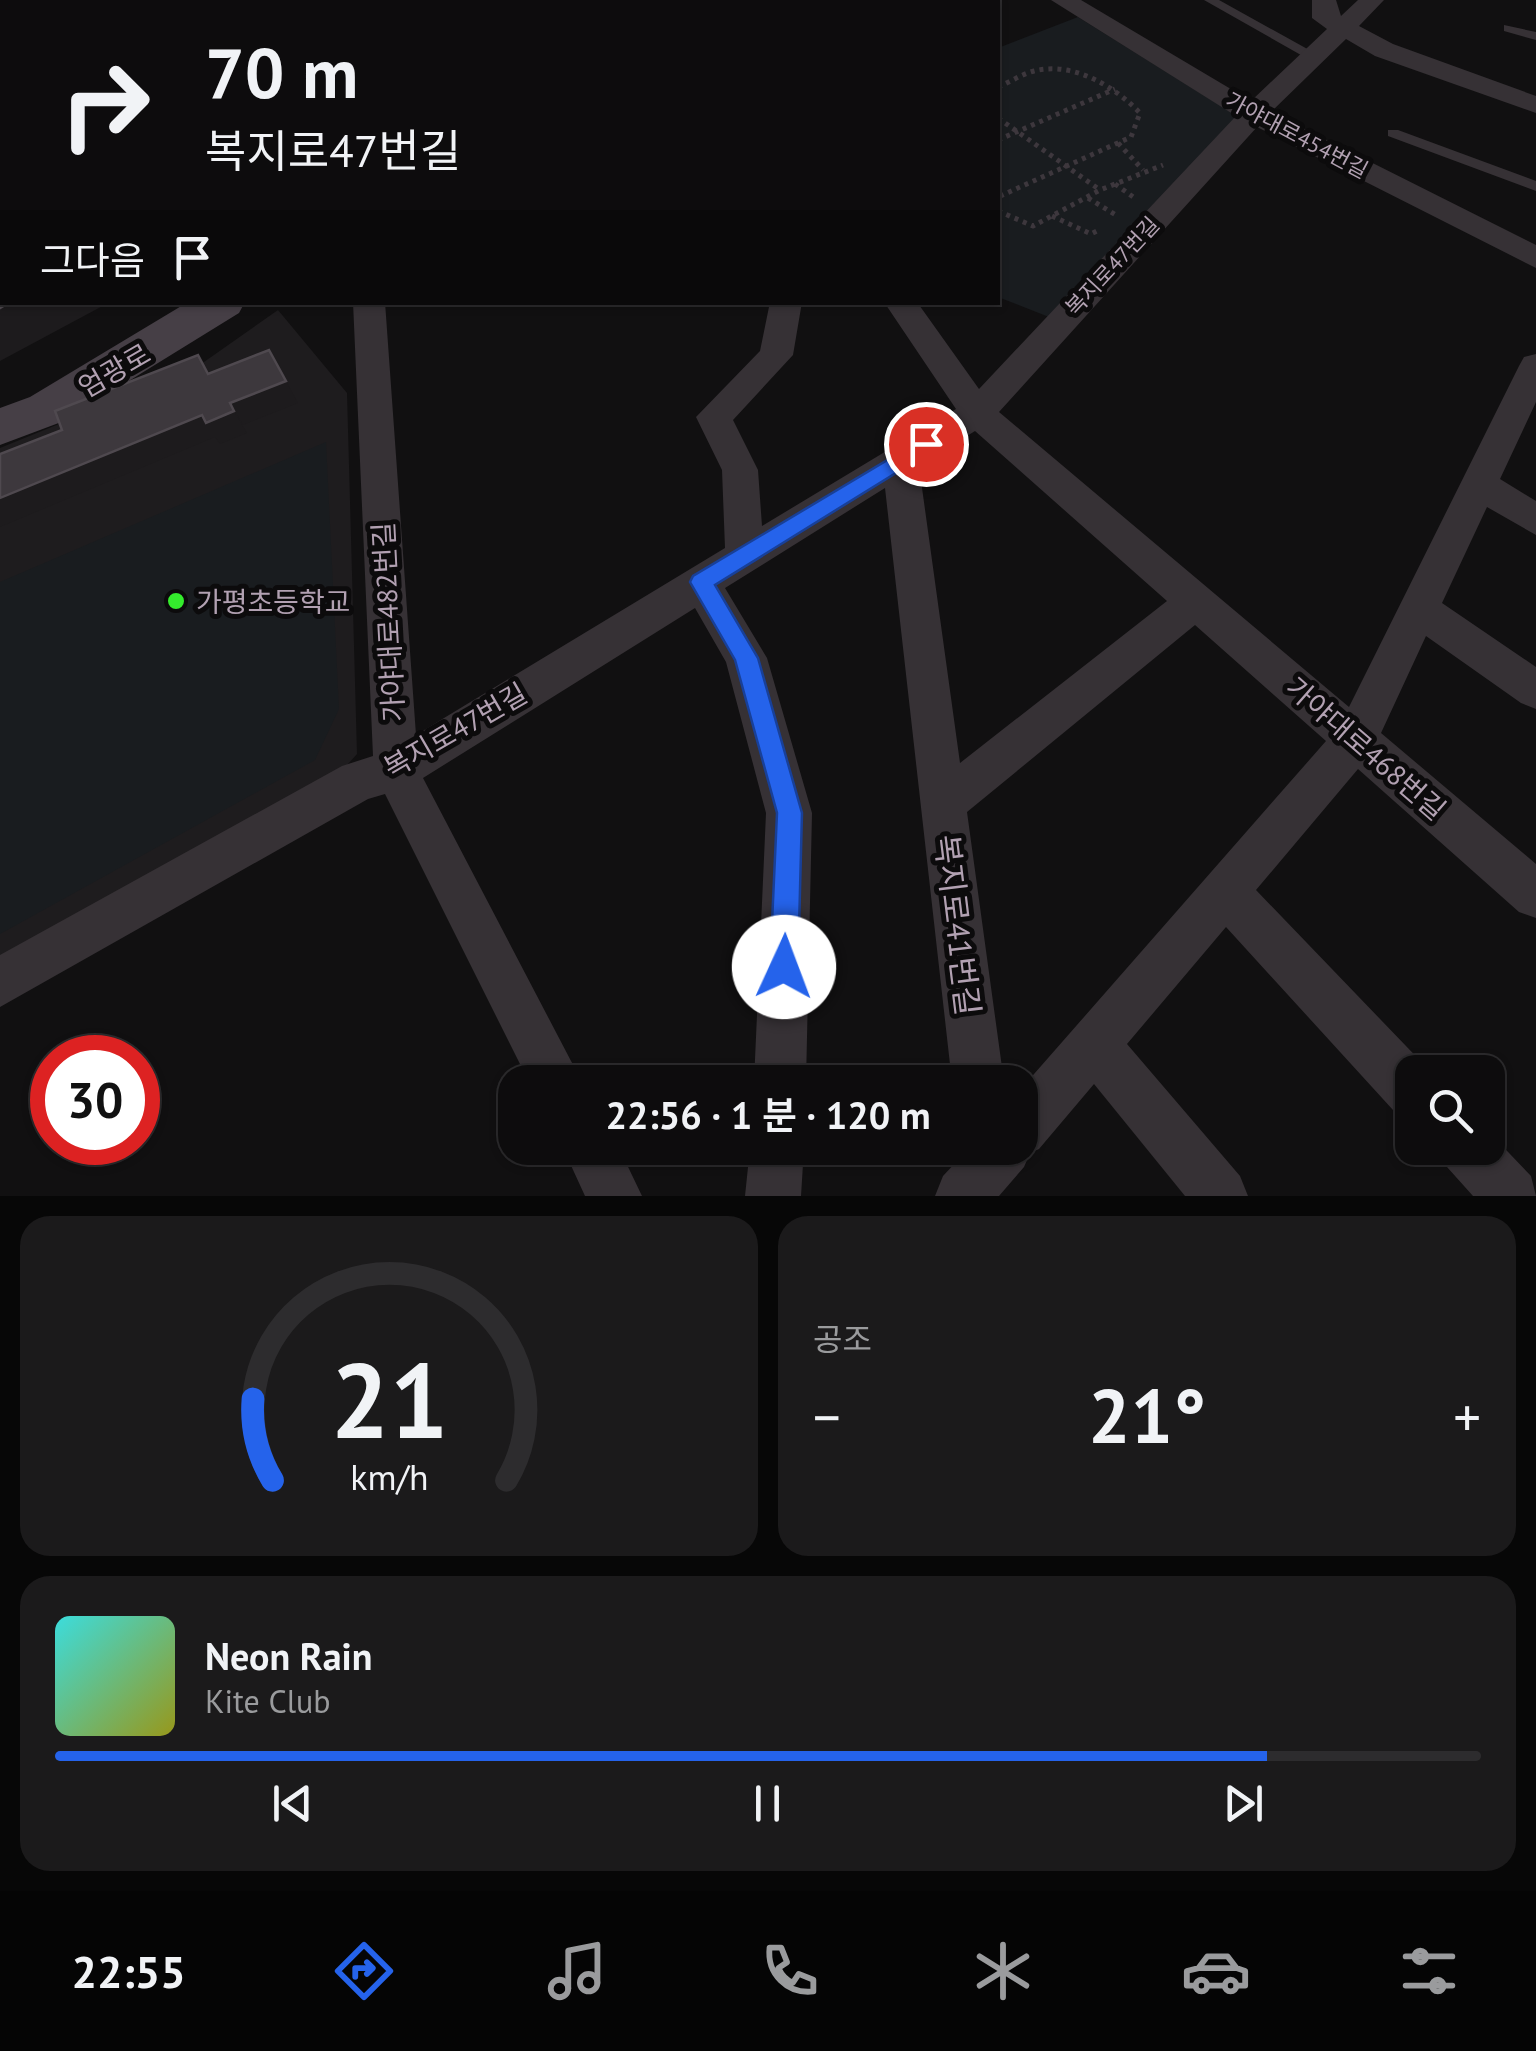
<!DOCTYPE html>
<html lang="ko">
<head>
<meta charset="utf-8">
<style>
  :root { --surface:#0d0c0d; --page:#1b1a1b; --text:#f1f3f6; --muted:#9a9b9d; --line:#2d2c2e; --accent:#2563eb }
  body { margin:0; font-family:"PT Sans","Noto Sans KR",sans-serif; background:var(--page); color:var(--text); height:100vh; display:flex; flex-direction:column; font-size:38px; white-space:nowrap }
  * { box-sizing:border-box; margin:0 }
  p { font-size:32px; color:var(--muted) }
  .icon { flex:none; width:55px; height:55px; fill:none; stroke:currentColor; stroke-width:2; stroke-linecap:round; stroke-linejoin:round }
  .map { position:relative; height:1196px; overflow:hidden }
  .drawer { display:flex; flex-direction:column; gap:20px; padding:20px; background:#070707; flex:1 }
  .drawer>* { flex:none }
  .guide { position:absolute; left:0px; top:0px; width:1000px; height:305px; box-shadow:0 2px 8px #0004,0 0 0 2px var(--line); background:#0d0c0d; color:var(--text); overflow:hidden }
  .buttons { position:absolute; left:1395px; top:1055px; display:grid; gap:20px }
  .buttons a { display:grid; place-items:center; width:110px; height:110px; border-radius:20px; background:var(--surface); box-shadow:0 2px 8px #0004,0 0 0 2px var(--line); font-size:50px }
  .speed { position:absolute; left:30px; top:1035px; display:flex; gap:20px; font-size:50px; font-weight:700; text-align:center }
  .speed>* { display:grid; place-content:center; width:130px; height:130px; border-radius:50%; background:var(--surface); box-shadow:0 2px 8px #0004,0 0 0 2px var(--line); line-height:1 }
  .speed .limit { border:15px solid #d22; background:#fff; color:#111 }
  .pin { position:absolute; display:grid; place-items:center; width:85px; height:85px; color:#fff; margin:-42px; border:5px solid #fff; border-radius:50%; box-shadow:0 2px 10px #0007 }
  .me { position:absolute; width:110px; margin:-55px; rotate:2deg; stroke-linejoin:round; filter:drop-shadow(0 0 8px #0008) }
  .turn { display:flex; align-items:center; gap:35px; height:210px; padding:0 40px; font-size:45px }
  .turn .icon { width:130px; height:130px; stroke-width:2.5 }
  .turn b { display:block; font-size:70px; line-height:85px }
  .then { display:flex; align-items:center; height:95px; padding:0 40px; background:#0003; gap:20px; font-size:38px }
  .big { font-size:75px; font-weight:600; line-height:1.1 }
  .drawer .card { flex:1; display:flex; flex-direction:column; justify-content:center; gap:15px; min-width:0; padding:0 35px; border-radius:30px; background:var(--page) }
  .drawer .dial { align-items:center; gap:0 }
  .dial svg { height:260px; overflow:visible; fill:none; stroke:var(--line); stroke-width:7; stroke-linecap:round; text-anchor:middle }
  .dial text { fill:var(--text); stroke:none }
  .song { display:flex; align-items:center; gap:30px }
  .cover { width:120px; height:120px; border-radius:15px; background:linear-gradient(135deg,hsl(180 70% 55%),hsl(60 70% 35%)) }
  .played { height:10px; border-radius:5px; background:linear-gradient(90deg,var(--accent) 85%,var(--line) 85%) }
  .keys { display:flex; justify-content:space-around; direction:ltr }
  .heat { display:flex; justify-content:space-between; align-items:center; font-size:55px; direction:ltr }
  .drawer .tiles { flex:1; display:grid; gap:20px; grid-template-columns:1fr 1fr }
  .card:last-child { grid-column:span 2 }
  .trip { position:absolute; left:498px; top:1065px; width:540px; height:100px; border-radius:30px; background:var(--surface); box-shadow:0 2px 8px #0004,0 0 0 2px var(--line); font-weight:600; line-height:100px; text-align:center }
  .tab-bar { display:flex; height:160px; justify-content:space-around; align-items:center; background:#050505; color:var(--muted) }
  .tab-bar .icon { width:70px; height:70px }
  .tab-bar .current { color:var(--accent) }
  .tab-bar b { font-size:45px; color:var(--text) }
  .map>svg:first-child { display:block }
  .built { fill:#1e1c1e }
  .green { fill:#191c1f }
  .lines { fill:none; stroke-linecap:round; stroke-linejoin:round }
  .path { stroke:#3d373d; stroke-width:5; stroke-dasharray:4 5; stroke-linecap:butt }
  .lane { fill:#363135; fill-rule:evenodd }
  .street { fill:#363135; fill-rule:evenodd }
  .secondary { fill:#463f46; fill-rule:evenodd }
  .shaded-wall { fill:#1d1b1d }
  .building { fill:#3d383d; stroke:#4f494f; stroke-width:2.5 }
  .route { fill:#2563eb; stroke:#184099; stroke-width:2.5 }
  .poi-dot { fill:#34ec2d; stroke:#0c0b0c; stroke-width:4 }
  .labels { text-anchor:middle; dominant-baseline:central; stroke-width:10; stroke-linejoin:round; paint-order:stroke }
  .far-street-label { font-size:22px; fill:#b2a1b2; stroke:#0c0b0c }
  .street-label { font-size:28px; fill:#b2a1b2; stroke:#0c0b0c }
  .poi-label { font-size:28px; fill:#b2a1b2; stroke:#0c0b0c; text-anchor:start }
  .near-street-label { font-size:32px; fill:#b2a1b2; stroke:#0c0b0c }
</style>
</head>
<body>
<div class="map">
<svg width="1536" height="1196" viewBox="0 0 1536 1196">
  <rect width="100%" height="100%" fill="#111011"/>
  <!-- built -->
  <path class="built" d="M278 310 347 393 357 754 338 775 0 963V448L194 369Z"/>
  <!-- green -->
  <path class="green" d="M1078 17 1237 116 1049 317 998 297V48Z
    M326 442 339 709 315 760 0 934V582Z"/>
  <g class="lines">
    <!-- path -->
    <path class="path" d="M998 87C1010 82 1022 74 1034 71 1074 61 1115 87 1140 113L1131 137 998 197
      M998 118 1100 190
      M998 140 1115 89
      M1118 143 1143 170
      M1115 184 1136 199
      M1088 198 1116 215
      M998 211 1033 226 1100 190 1163 165
      M1052 216 1091 234 1097 231"/>
    <!-- lane -->
    <path class="lane" d="M1204 0H1219L1320 56 1308 59Z
      M1504 25 1536 32V40L1504 31Z
      M1388 130H1398L1536 181V191L1388 136Z"/>
    <!-- street -->
    <path class="street" d="M391 0H416L417 2H392Z
      M657 0H681L682 2H658Z
      M1051 0H1081L1251 101 1327 29 1312 18V0H1336L1341 16 1358 0H1384L1359 26 1393 44 1536 96V113L1375 56 1346 39 1271 112 1536 245V268L1257 127 999 412 1349 707 1519 366 1524 357 1536 354V402L1500 479 1536 501V535L1487 507 1442 603 1536 667V709L1521 703 1426 636 1381 733 1536 864V918L1519 912 1358 769 1256 890 1431 1072H1412V1117L1393 1110 1226 927 1127 1044 1240 1176 1248 1196H1185L1094 1084 1039 1149 1030 1153 1024 1167 999 1196H935L943 1176 969 1148H1020V1090L1326 741 1195 625 967 812 1004 1082H952L885 488 725 588 767 658 812 813 806 1082H754L766 813 726 662 695 608 423 778 582 1082H529L385 794 368 799 0 1007V955L342 766 373 756 353 302H385L416 735 725 548 722 470 696 417 760 351 770 302H802L793 355 733 420 758 470 762 526 956 409 884 302H917L979 389 1236 116ZM975 431 1167 601 960 763 919 466Z
      M1488 1131 1531 1176 1536 1196H1473L1447 1167 1439 1148H1488Z
      M563 1148H619L642 1196H585Z
      M750 1148H804L801 1196H745Z"/>
    <!-- secondary -->
    <path class="secondary" d="M188 302H245L239 313 64 421 0 445V408L30 397Z"/>
  </g>
  <!-- shaded-wall -->
  <path class="shaded-wall" d="M646 0H665V2H634Z
    M2 67V127L0 128V68Z
    M2 218V270L0 271V220Z
    M10 302H110L0 361V308Z
    M286 381 298 403 243 425 230 403Z
    M234 411 247 433 220 444 215 437 0 527V498L202 415Z"/>
  <!-- building -->
  <path class="building" d="M173 0H203L205 2H164Z
    M594 0H646L634 2H597Z
    M2 42V67L0 68V43Z
    M2 180V218L0 220V181Z
    M2 263V302H10L0 308V264Z
    M269 350 286 381 230 403 234 411 206 423 202 415 0 498V454L62 430 55 411 198 355 208 374Z"/>
  <!-- route -->
  <path class="route" d="M926 437 936 444 933 450 715 585 758 658 802 813 798 967 794 977 784 981 774 977 770 967 777 813 735 660 690 582 693 576Z"/>
  <!-- markers -->
  <circle class="poi-dot" cx="176" cy="601" r="10"/>
  <g class="labels">
    <!-- far-street labels -->
    <g class="far-street-label">
      <text transform="translate(1297 135) rotate(28)">가야대로454번길</text>
      <text transform="translate(1112 266) rotate(-47)">복지로47번길</text>
    </g>
    <!-- street labels -->
    <g class="street-label">
      <text transform="translate(114 370) rotate(-30)">엄광로</text>
      <text transform="translate(388 622) rotate(-93)">가야대로482번길</text>
      <text transform="translate(455 730) rotate(-30)">복지로47번길</text>
      <text transform="translate(1366 748) rotate(41)">가야대로468번길</text>
    </g>
    <!-- poi labels -->
    <g class="poi-label">
      <text x="196" y="601">가평초등학교</text>
    </g>
    <!-- near-street labels -->
    <g class="near-street-label">
      <text transform="translate(958 925) rotate(83)">복지로41번길</text>
    </g>
  </g>
</svg>
<div class="buttons">
<a><svg class="icon" aria-label="search" viewBox="0 0 24 24"><circle cx="10" cy="10" r="6"/><path d="M15 15l6 6"/></svg></a>
</div>
<div class="speed"><div class="limit">30</div></div>
<div class="pin" style="left:926px;top:444px;background:#d93025"><svg class="icon" aria-label="arrive" viewBox="0 0 24 24"><path d="M6 21V4h12l-3 4 3 4H6"/></svg></div>
<svg class="me" style="left:784px;top:967px" viewBox="-20 -20 40 40"><circle r="19" fill="#fff"/><path d="M0-13L10 11 0 6-10 11z" fill="#2563eb"/></svg>
<div class="trip">22:56 · 1 분 · 120 m</div>
<div class="guide">
<div class="turn"><svg class="icon" aria-label="right" viewBox="0 0 24 24"><path d="M7 20v-9h11M14 6l5 5-5 5"/></svg><div><b>70 m</b>복지로47번길</div></div>
<div class="then">그다음<svg class="icon" aria-label="arrive" viewBox="0 0 24 24"><path d="M6 21V4h12l-3 4 3 4H6"/></svg></div>
</div>
</div>
<section class="drawer">
<div class="tiles">
<div class="card dial"><svg viewBox="0 0 100 80">
<path d="M14 69A42 42 0 1 1 86 69"/>
<path d="M14 69A42 42 0 0 1 8 44" stroke="#2563eb"/>
<text x="50" y="56" font-size="32" font-weight="700">21</text>
<text x="50" y="72" font-size="11">km/h</text>
</svg></div>
<div class="card"><p>공조</p>
<div class="heat"><a>−</a><b class="big">21°</b><a>+</a></div>
</div>
<div class="card">
<div class="song"><i class="cover"></i><div><b>Neon Rain</b><p>Kite Club</p></div></div>
<div class="played"></div>
<div class="keys"><svg class="icon" aria-label="previous" viewBox="0 0 24 24"><path d="M18 5L8 12l10 7zM5 5v14"/></svg><svg class="icon" aria-label="pause" viewBox="0 0 24 24"><path d="M8 5v14M16 5v14"/></svg><svg class="icon" aria-label="next" viewBox="0 0 24 24"><path d="M6 5l10 7-10 7zM19 5v14"/></svg></div>
</div>
</div>
</section>
<nav class="tab-bar">
<b>22:55</b>
<svg class="icon current" aria-label="directions" viewBox="0 0 24 24"><path d="M12 3l9 9-9 9-9-9zM9 14v-3h6M13 9l2 2-2 2"/></svg>
<svg class="icon" aria-label="music" viewBox="0 0 24 24"><path d="M9 18V5l10-2v13"/><circle cx="6" cy="18" r="3"/><circle cx="16" cy="16" r="3"/></svg>
<svg class="icon" aria-label="phone" viewBox="0 0 24 24"><path d="M5 4h4l2 5-3 2q2 4 5 5l2-3 5 2v4C11 20 4 13 5 4z"/></svg>
<svg class="icon" aria-label="climate" viewBox="0 0 24 24"><path d="M12 3v18M4 7l16 10M4 17L20 7"/></svg>
<svg class="icon" aria-label="car" viewBox="0 0 24 24"><path d="M5 17H2v-5l4-1 3-4h7l3 4 3 1v5h-3M9 17h6M6 11h13"/><circle cx="7" cy="17" r="2"/><circle cx="17" cy="17" r="2"/></svg>
<svg class="icon" aria-label="filters" viewBox="0 0 24 24"><path d="M4 7h16M4 17h16"/><circle cx="9" cy="7" r="2"/><circle cx="15" cy="17" r="2"/></svg>
</nav>
</body>
</html>
